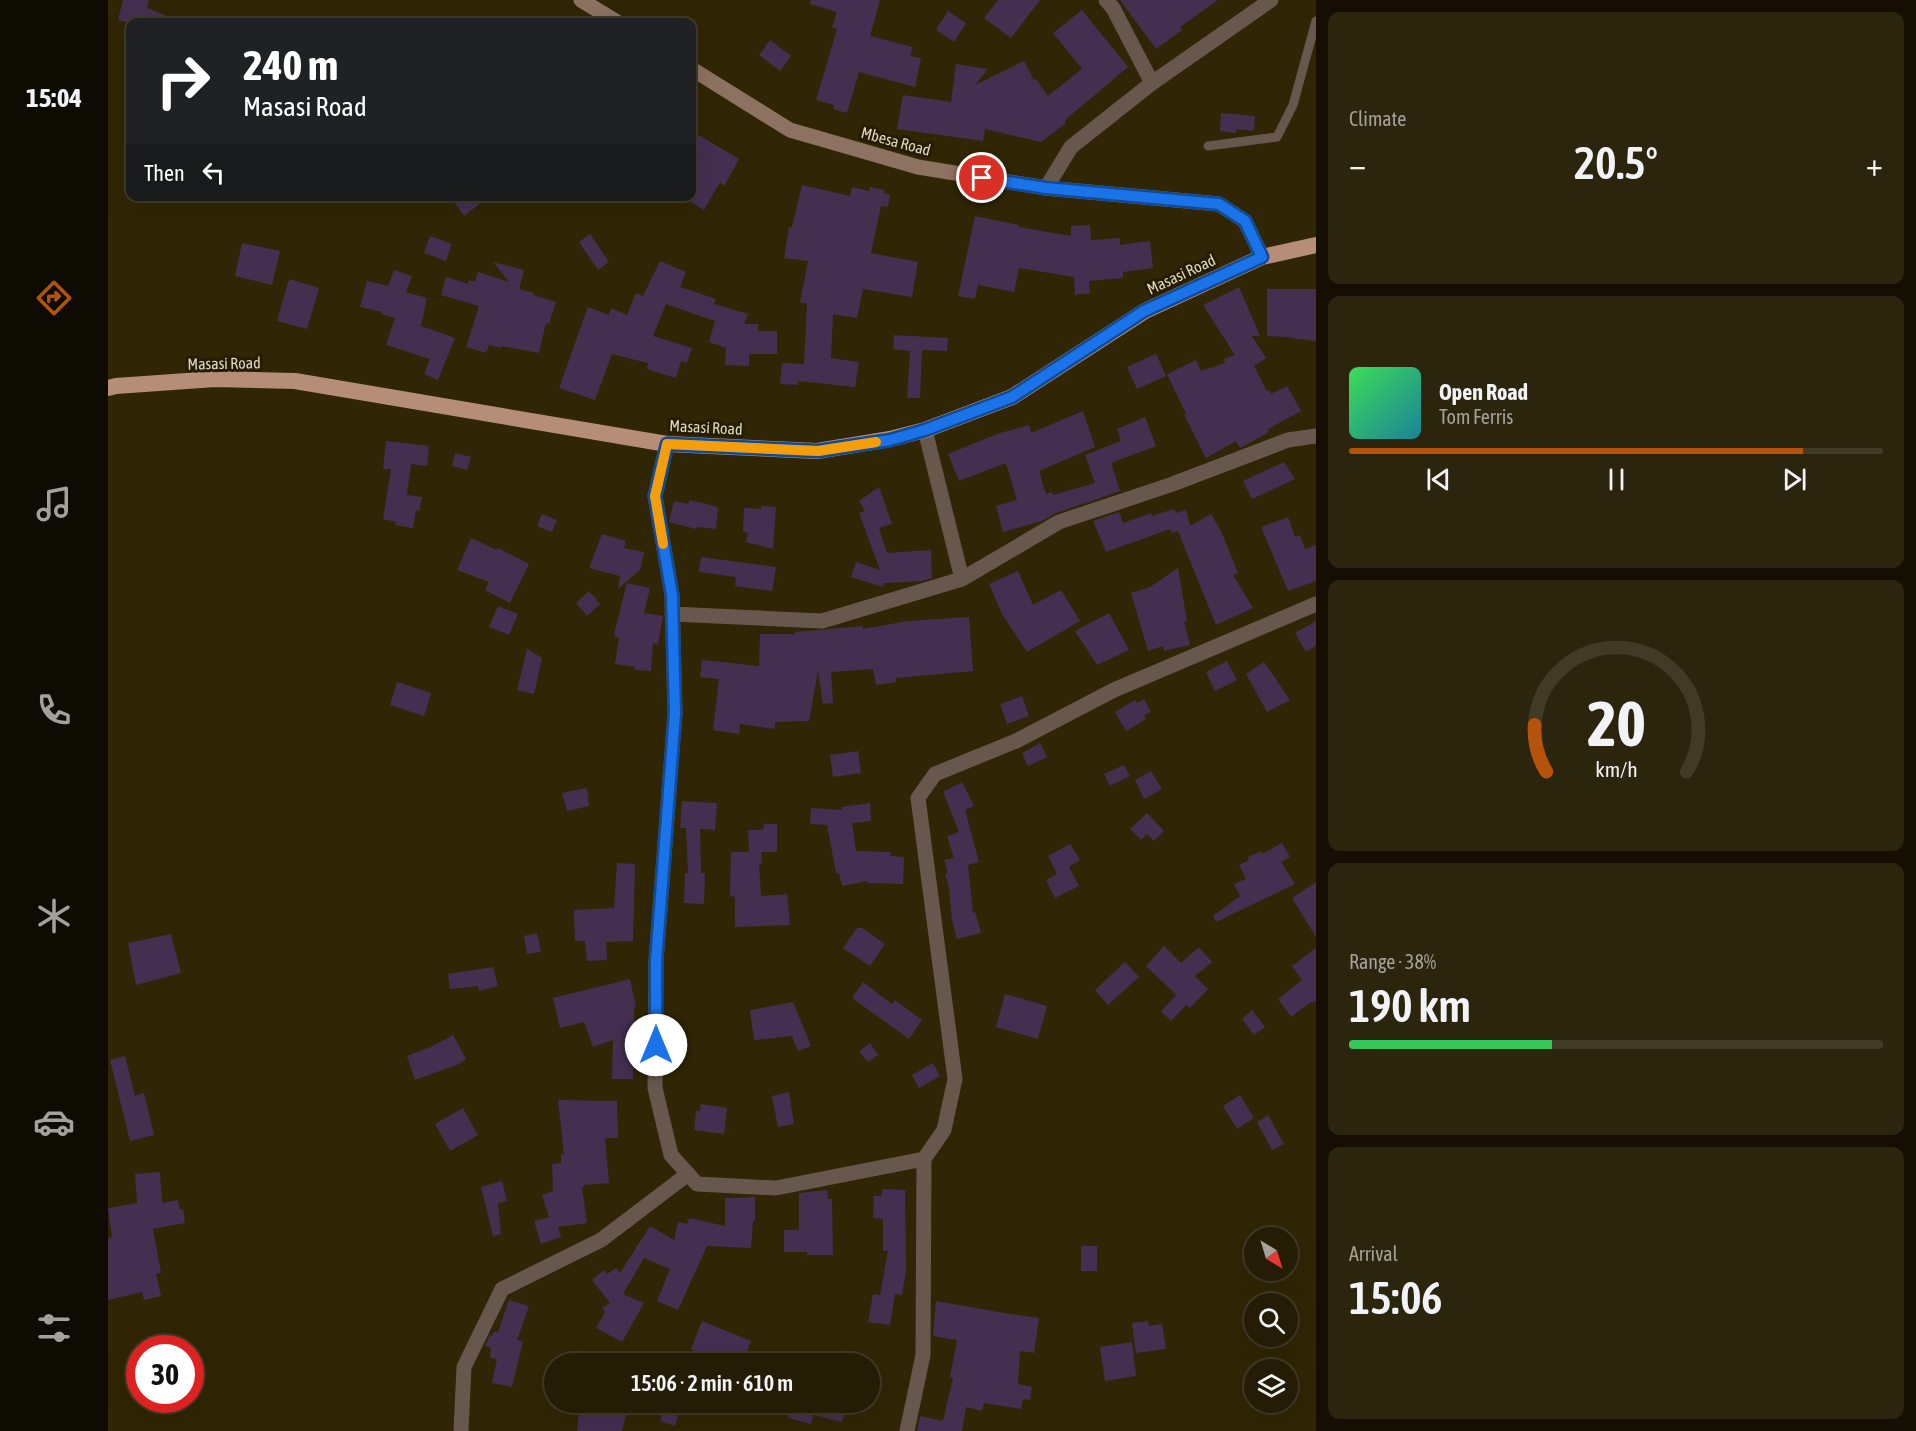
<!DOCTYPE html>
<html lang="en">
<head>
<meta charset="utf-8">
<style>
  :root { --surface:#241c04; --page:#2c250e; --text:#f1f3f6; --muted:#a3a19a; --line:#413a26; --accent:#b45309 }
  body { margin:0; font-family:"Asap Condensed",sans-serif; background:var(--page); color:var(--text); height:100vh; display:flex; flex-direction:column; font-size:22px; white-space:nowrap }
  * { box-sizing:border-box; margin:0 }
  p { font-size:20px; color:var(--muted) }
  .icon { flex:none; width:33px; height:33px; fill:none; stroke:currentColor; stroke-width:2; stroke-linecap:round; stroke-linejoin:round }
  .map { position:relative; flex:1; overflow:hidden }
  .details { display:flex; flex-direction:column; gap:12px; padding:12px; background:#140f02; width:600px }
  .details>* { flex:none }
  .guide { position:absolute; left:18px; top:18px; width:570px; height:183px; border-radius:12px; box-shadow:0 6px 24px #0002,0 0 0 2px var(--line); background:#202124; color:#fff; overflow:hidden }
  .needle { width:39px; rotate:142deg }
  .buttons { position:absolute; left:1136px; top:1227px; display:grid; gap:12px }
  .buttons a { display:grid; place-items:center; width:54px; height:54px; border-radius:50%; background:var(--surface); box-shadow:0 6px 24px #0002,0 0 0 2px var(--line); font-size:30px }
  .speed { position:absolute; left:18px; top:1335px; display:flex; gap:12px; font-size:30px; font-weight:700; text-align:center }
  .speed>* { display:grid; place-content:center; width:78px; height:78px; border-radius:50%; background:var(--surface); box-shadow:0 6px 24px #0002,0 0 0 2px var(--line); line-height:1 }
  .speed .limit { border:9px solid #d22; background:#fff; color:#111 }
  .pin { position:absolute; display:grid; place-items:center; width:51px; height:51px; color:#fff; margin:-26px; border:3px solid #fff; border-radius:50%; box-shadow:0 2px 6px #0007 }
  .me { position:absolute; width:66px; margin:-33px; rotate:0deg; stroke-linejoin:round; filter:drop-shadow(0 0 4px #0008) }
  .turn { display:flex; align-items:center; gap:21px; height:126px; padding:0 18px; font-size:27px }
  .turn .icon { width:78px; height:78px; stroke-width:2.5 }
  .turn b { display:block; font-size:42px; line-height:51px }
  .then { display:flex; align-items:center; height:57px; padding:0 18px; background:#0003; gap:12px; font-size:22px }
  .big { font-size:45px; font-weight:600; line-height:1.1 }
  .details .tile { flex:1; display:flex; flex-direction:column; justify-content:center; gap:9px; min-width:0; padding:0 21px; border-radius:12px; background:var(--page) }
  .details .dial { align-items:center; gap:0 }
  .dial svg { height:156px; overflow:visible; fill:none; stroke:var(--line); stroke-width:7; stroke-linecap:round; text-anchor:middle }
  .dial text { fill:var(--text); stroke:none }
  .song { display:flex; align-items:center; gap:18px }
  .cover { width:72px; height:72px; border-radius:9px; background:linear-gradient(135deg,hsl(130 70% 55%),hsl(190 70% 35%)) }
  .played { height:6px; border-radius:3px; background:linear-gradient(90deg,var(--accent) 85%,var(--line) 85%) }
  .keys { display:flex; justify-content:space-around; direction:ltr }
  .heat { display:flex; justify-content:space-between; align-items:center; font-size:33px; direction:ltr }
  .charge { height:9px; border-radius:4px; background:linear-gradient(90deg,#34c759 38%,var(--line) 0) }
  .trip { position:absolute; left:436px; top:1353px; width:336px; height:60px; border-radius:30px; background:var(--surface); box-shadow:0 6px 24px #0002,0 0 0 2px var(--line); font-weight:600; line-height:60px; text-align:center }
  main { display:flex; flex:1; min-height:0 }
  .tabs { display:flex; flex-direction:column; width:108px; justify-content:space-around; align-items:center; background:#0e0b02; color:var(--muted) }
  .tabs .icon { width:42px; height:42px }
  .tabs .active { color:var(--accent) }
  .tabs b { font-size:27px; color:var(--text) }
  .map>svg:first-child { display:block }
  .building { fill:#442f51 }
  .lines { fill:none; stroke-linecap:round; stroke-linejoin:round }
  .service { stroke:#68574d; stroke-width:9 }
  .minor { stroke:#68574d; stroke-width:15 }
  .secondary { stroke:#8d7161; stroke-width:15 }
  .trunk { stroke:#b68e78; stroke-width:16 }
  .route-casing { stroke:#114b97; stroke-width:15 }
  .route { stroke:#1a73e8; stroke-width:10 }
  .slow { stroke:#f59e0b; stroke-width:10 }
  .labels { text-anchor:middle; dominant-baseline:central; stroke-width:6; stroke-linejoin:round; paint-order:stroke }
  .street-label { font-size:16px; fill:#dcd6c5; stroke:#261c00 }
</style>
</head>
<body>
<main>
<nav class="tabs">
<b>15:04</b>
<svg class="icon active" aria-label="directions" viewBox="0 0 24 24"><path d="M12 3l9 9-9 9-9-9zM9 14v-3h6M13 9l2 2-2 2"/></svg>
<svg class="icon" aria-label="music" viewBox="0 0 24 24"><path d="M9 18V5l10-2v13"/><circle cx="6" cy="18" r="3"/><circle cx="16" cy="16" r="3"/></svg>
<svg class="icon" aria-label="phone" viewBox="0 0 24 24"><path d="M5 4h4l2 5-3 2q2 4 5 5l2-3 5 2v4C11 20 4 13 5 4z"/></svg>
<svg class="icon" aria-label="climate" viewBox="0 0 24 24"><path d="M12 3v18M4 7l16 10M4 17L20 7"/></svg>
<svg class="icon" aria-label="car" viewBox="0 0 24 24"><path d="M5 17H2v-5l4-1 3-4h7l3 4 3 1v5h-3M9 17h6M6 11h13"/><circle cx="7" cy="17" r="2"/><circle cx="17" cy="17" r="2"/></svg>
<svg class="icon" aria-label="filters" viewBox="0 0 24 24"><path d="M4 7h16M4 17h16"/><circle cx="9" cy="7" r="2"/><circle cx="15" cy="17" r="2"/></svg>
</nav>
<div class="map">
<svg width="1208" height="1431" viewBox="0 0 1208 1431">
  <rect width="100%" height="100%" fill="#302605"/>
  <!-- building -->
  <path class="building" d="M15 0H41L39 8 74 22H18L10 20Z
    M703 0H772L762 36 805 47 802 56 813 58 807 87 751 72 739 113 725 109 726 105 708 100 729 29 724 27 729 12 702 4Z
    M890 0H932L903 38 876 18Z
    M1012 0H1110L1072 27 1074 30 1048 49Z
    M974 10 1020 67 957 120 958 123 933 142 877 129 875 141 789 129 795 95 843 102 848 64 880 69 867 85 916 61 926 80 928 79 940 96 974 69 945 33Z
    M840 11 858 23 846 42 828 30Z
    M662 40 683 56 672 71 651 55Z
    M1113 113 1147 116 1146 131 1128 129V133L1112 131Z
    M584 131 631 159 616 186 612 182 596 210 584 203V173L591 159 584 155Z
    M694 185 742 196 744 187 761 191 762 187 776 190V193L782 195 780 207 773 206 763 253 810 262 804 297 755 289 749 318 725 314 723 358 751 362 747 387 690 381V385L672 384 674 363 696 364 699 304 692 302 700 261 676 258 681 227H684Z
    M342 196H382L356 216Z
    M867 216 911 225V227L963 236V226L982 225 983 240 1012 238V245L1042 241 1045 268 1015 272V278L981 281 982 293 967 295 966 277 911 268 906 292 870 285 867 299 850 296Z
    M482 234 501 262 490 270 471 242Z
    M322 236 344 244 338 261 316 253Z
    M134 243 172 251 164 285 127 276Z
    M552 261 578 272 572 287 608 299 606 304 640 314 636 324H650V331H669V354H641V366L617 365 618 348 601 342 607 321 558 304 545 336 584 348 579 363 573 361 568 378 539 369 540 363 504 354 487 400 451 388 480 307 501 315 503 308 519 315 528 293 535 296Z
    M385 262 416 270 411 289 426 293 425 295 448 302 441 324 438 323 431 353 393 346V348L381 345 378 353 358 347 371 306 333 295 338 277 360 284 361 280 367 282 370 272 401 282Z
    M286 270 304 276 298 292 319 298 313 326 347 338 330 380 316 374 322 359 278 345 287 318 273 314 274 312 252 307 259 281 280 286Z
    M181 279 211 288 199 329 169 321Z
    M1131 287 1152 336H1144L1158 358 1146 366 1159 391 1161 390 1163 394 1179 386 1193 411 1160 429 1161 432 1132 448 1128 441 1098 458 1076 415 1078 414 1059 374 1088 360 1093 371 1117 363 1116 359 1127 355 1095 305Z
    M1159 289H1208V341L1182 338V337L1159 336Z
    M786 335 840 338 839 351 814 350 812 398H799L802 351 785 349Z
    M1048 354 1058 376 1029 389 1019 367Z
    M975 411 987 447 931 471 938 494 944 492 945 495 987 483 977 455 1013 441 1009 429 1037 417 1048 446 1003 463 1012 491 948 513 934 521 895 532 888 506 909 500 898 463 851 481 840 454 889 434 921 425 923 433Z
    M278 441 321 446 319 466 303 464 299 495 314 497 311 511 308 510 305 528 287 525 288 522 275 519 283 469H275Z
    M347 453 363 457 359 470 344 466Z
    M1176 462 1187 479 1144 499 1135 481Z
    M771 487 784 524 771 528 779 553 823 550 824 578 814 581 776 583 775 587 743 577 748 562 772 570 751 513 757 511 751 501Z
    M582 500 610 507 608 529 589 527 588 529 561 522 566 501 580 504Z
    M653 506 668 507 665 549 638 542 640 533 635 532 636 508 653 509Z
    M1066 509 1068 513 1078 510 1082 526 1103 514 1113 531 1130 573 1125 575 1145 608 1108 625 1070 531 1064 533 1062 529 998 552 985 521 1011 512 1015 523 1043 513 1044 516Z
    M434 514 449 520 444 532 429 526Z
    M1180 517 1187 537 1192 535 1197 549 1208 545V581L1180 591 1153 527Z
    M494 534 518 541 516 548 536 552 532 570 510 589 512 576 481 568Z
    M363 538 389 550 390 548 421 564 402 603 377 590 381 582 349 570Z
    M593 557 668 567 664 591 627 586 628 577 591 572Z
    M1070 568 1079 621H1076L1082 645 1056 651 1055 646 1040 651 1023 593 1042 587Z
    M910 571 925 605 953 590 972 621 919 652 894 614 881 584Z
    M519 583 542 588 536 613 555 616 550 644 545 643 543 671 526 670 527 667 507 664 511 638 506 636 507 630Z
    M481 591 492 604 479 616 468 603Z
    M390 606 410 614 401 635 381 627Z
    M1001 613 1021 650 989 665 967 631Z
    M861 617 865 671 788 678V682L768 685 765 669 723 672 725 703 715 704 710 671 701 721 667 722V729L632 724 631 734 605 730 611 679 592 677 594 660 651 666 652 634H687V632L755 626V629L800 621Z
    M1208 621V646L1198 652 1187 633Z
    M419 649 434 658 426 694 409 690Z
    M1119 661 1129 680 1107 691 1098 672Z
    M1156 662 1182 700 1159 712 1138 674Z
    M289 682 323 693 316 716 282 705Z
    M914 696 921 716 899 724 892 704Z
    M1036 699 1043 712 1036 715 1038 719 1018 731 1007 712 1027 700 1029 703Z
    M932 743 939 757 920 766 914 753Z
    M750 751 753 773 725 777 722 755Z
    M1016 765 1022 776 1002 786 996 774Z
    M1043 771 1054 789 1036 799 1027 780Z
    M854 782 866 806 857 810 871 862 860 865 865 913 867 912 873 933 849 939 844 920 841 888 837 874 840 873 836 860 846 858 839 836 851 832 835 792Z
    M479 788 481 806 459 811 454 793Z
    M574 801 609 803 607 830 592 829 593 873H597L596 904 576 903 577 873H580L578 828H572Z
    M762 803 763 821 744 823 748 851 783 852 782 856 796 857 795 884 760 883 759 881 734 886 731 873H728L719 825 702 824 703 808 734 810V807Z
    M1039 813 1056 831 1046 841 1039 834 1033 840 1022 829Z
    M656 824H669V852H653L654 863 651 864 653 896 679 894 682 925 627 927V897L622 896 623 852H641L640 830H655Z
    M1174 843 1182 857 1173 862 1187 884 1108 922 1105 916 1132 896 1126 884 1138 879 1131 865 1141 860 1140 857 1153 851 1154 854Z
    M962 844 972 860 961 867 971 886 947 898 938 880 949 874 940 856Z
    M509 863 527 864 525 941 498 942 499 960 479 961 477 941H467L466 910 506 908Z
    M1208 882V937L1184 898Z
    M749 928H754L777 944 762 966 735 948Z
    M429 933 433 952 419 954 416 936Z
    M63 934 73 973 28 985 20 943Z
    M1056 946 1073 963 1091 947 1104 962 1087 976 1100 989 1082 1008 1078 1005 1063 1021 1053 1011 1068 995 1038 966Z
    M1208 948V1001L1200 1004 1183 1017 1170 999 1194 980 1184 966Z
    M1017 962 1031 977 1000 1005 987 990Z
    M385 967 390 986 371 991 370 986 342 989 340 974Z
    M522 979 528 1007H526L527 1039H525V1079H504L505 1040 485 1047 476 1022 452 1028 445 998Z
    M755 982 784 1004 787 1000 814 1020 801 1039 744 998Z
    M897 994 939 1006 930 1039 888 1027Z
    M685 1002 703 1046 690 1051 684 1036 646 1040 642 1010Z
    M1144 1010 1157 1027 1146 1035 1134 1019Z
    M345 1035 358 1059 351 1064 307 1080 299 1056 323 1047Z
    M762 1043 770 1055 760 1062 751 1051Z
    M17 1056 27 1096 36 1093 46 1135 22 1141 2 1060Z
    M825 1063 832 1076 811 1088 804 1075Z
    M681 1092 686 1124 670 1127 664 1096Z
    M1132 1095 1146 1118 1129 1129 1115 1106Z
    M450 1100 509 1101 510 1138H497L501 1183 476 1185V1187H474L479 1223 450 1227 453 1237 433 1244 426 1221 441 1217 434 1195 445 1191 444 1164 453 1163V1154H456Z
    M593 1104 619 1108 616 1134 586 1130 588 1111H592Z
    M355 1108 370 1135 342 1151 327 1124Z
    M1160 1115 1176 1144 1164 1150 1149 1122Z
    M52 1172 54 1203 70 1200 72 1210 75 1209 77 1223 45 1229 53 1273 48 1274 53 1296 36 1300 34 1292 0 1300V1238L4 1237 0 1208 29 1203 27 1174Z
    M394 1181 399 1201 390 1203 393 1234 385 1236 373 1187Z
    M774 1189 797 1190 798 1270 794 1295 787 1294 782 1325 760 1322 765 1294 772 1295 780 1251H775V1219L765 1218 766 1196H774Z
    M719 1190 720 1199H724L725 1255H699V1252H676V1230H691V1193Z
    M647 1197V1221H645L643 1248 599 1246 570 1310 549 1301 562 1269 536 1258 515 1294 536 1303 514 1342 488 1328 497 1312 494 1308 502 1303 484 1280 496 1270 499 1274 508 1268 512 1273 542 1226 566 1240 570 1222 579 1224 581 1218 617 1226V1198Z
    M973 1246H989V1271H973Z
    M401 1300 421 1306 409 1340 415 1341 404 1387 384 1383 389 1359 382 1358 383 1348 377 1346 382 1335 385 1336V1332H390Z
    M828 1301 896 1313 931 1318 926 1353 912 1351 910 1384 924 1387 922 1400 915 1399 913 1409 876 1403 874 1411 858 1407 854 1431H809L812 1416 835 1421 845 1378 842 1377 849 1340 825 1336Z
    M594 1321 643 1341 634 1364H619L583 1349Z
    M1040 1321 1041 1326 1054 1324 1058 1349 1028 1353 1024 1323Z
    M1024 1342 1028 1376 997 1381 992 1347Z
    M472 1402H518V1415L514 1431H469Z
    M558 1402H574L567 1426 552 1421Z
    M676 1402H731L739 1405 734 1422 705 1415 703 1424 680 1418 682 1409 675 1407Z"/>
  <g class="lines">
    <!-- service -->
    <path class="service" d="M1100 146 1169 137 1185 105 1208 21"/>
    <!-- minor -->
    <path class="minor" d="M998 0 1005 8 1044 83
      M938 188 963 147 1044 83 1163 0
      M817 430 854 579
      M559 444 547 496 564 595 567 713 548 961 547 1088 563 1155 589 1184 668 1188 816 1159 836 1130 847 1079 810 798 827 774 908 741 1006 690 1208 604
      M564 614 714 621 854 579 951 522 1062 485 1180 440 1208 436
      M353 1431 356 1367 394 1289 493 1240 580 1174
      M799 1431 815 1355 816 1159"/>
    <!-- secondary -->
    <path class="secondary" d="M473 0 509 22
      M584 69 682 130 810 167 938 188 1111 204 1137 221 1154 257"/>
    <!-- trunk -->
    <path class="trunk" d="M0 388 8 386 107 379 187 381 559 444 709 451 782 439 817 430 904 397 1037 311 1154 257 1208 245"/>
  </g>
  <g class="lines">
    <defs>
      <path id="route" d="M548 1045V961L567 713 564 595 547 496 559 444 710 451 782 440 817 430 904 397 1036 311 1154 257 1137 221 1111 204 938 188 874 178"/>
    </defs>
    <!-- route casing -->
    <use href="#route" class="route-casing"/>
    <!-- route -->
    <use href="#route" class="route"/>
    <!-- slow -->
    <path class="slow" d="M555 544 547 496 559 444 710 451 768 442"/>
  </g>
  <g class="labels">
    <!-- street labels -->
    <g class="street-label">
      <text transform="translate(788 141) rotate(15)">Mbesa Road</text>
      <text transform="translate(1073 274) rotate(-25)">Masasi Road</text>
      <text transform="translate(116 363) rotate(-1)">Masasi Road</text>
      <text transform="translate(598 427) rotate(3)">Masasi Road</text>
    </g>
  </g>
</svg>
<div class="buttons">
<a><svg class="needle" viewBox="-14 -14 28 28"><path d="M0-13l5 13h-10z" fill="#e53935"/><path d="M0 13l5-13h-10z" fill="#a3a19a"/></svg></a>
<a><svg class="icon" aria-label="search" viewBox="0 0 24 24"><circle cx="10" cy="10" r="6"/><path d="M15 15l6 6"/></svg></a>
<a><svg class="icon" aria-label="layers" viewBox="0 0 24 24"><path d="M12 4l9 5-9 5-9-5zM3 14l9 5 9-5"/></svg></a>
</div>
<div class="speed"><div class="limit">30</div></div>
<div class="pin" style="left:874px;top:178px;background:#d93025"><svg class="icon" aria-label="arrive" viewBox="0 0 24 24"><path d="M6 21V4h12l-3 4 3 4H6"/></svg></div>
<svg class="me" style="left:548px;top:1045px" viewBox="-20 -20 40 40"><circle r="19" fill="#fff"/><path d="M0-13L10 11 0 6-10 11z" fill="#1a73e8"/></svg>
<div class="trip">15:06 · 2 min · 610 m</div>
<div class="guide">
<div class="turn"><svg class="icon" aria-label="right" viewBox="0 0 24 24"><path d="M7 20v-9h11M14 6l5 5-5 5"/></svg><div><b>240 m</b>Masasi Road</div></div>
<div class="then">Then<svg class="icon" aria-label="left" viewBox="0 0 24 24"><path d="M17 20v-9H6M10 6l-5 5 5 5"/></svg></div>
</div>
</div>
<section class="details">
<div class="tile"><p>Climate</p>
<div class="heat"><a>−</a><b class="big">20.5°</b><a>+</a></div>
</div>
<div class="tile">
<div class="song"><i class="cover"></i><div><b>Open Road</b><p>Tom Ferris</p></div></div>
<div class="played"></div>
<div class="keys"><svg class="icon" aria-label="previous" viewBox="0 0 24 24"><path d="M18 5L8 12l10 7zM5 5v14"/></svg><svg class="icon" aria-label="pause" viewBox="0 0 24 24"><path d="M8 5v14M16 5v14"/></svg><svg class="icon" aria-label="next" viewBox="0 0 24 24"><path d="M6 5l10 7-10 7zM19 5v14"/></svg></div>
</div>
<div class="tile dial"><svg viewBox="0 0 100 80">
<path d="M14 69A42 42 0 1 1 86 69"/>
<path d="M14 69A42 42 0 0 1 8 45" stroke="#b45309"/>
<text x="50" y="56" font-size="32" font-weight="700">20</text>
<text x="50" y="72" font-size="11">km/h</text>
</svg></div>
<div class="tile"><p>Range · 38%</p><b class="big">190 km</b><div class="charge"></div></div>
<div class="tile"><p>Arrival</p><b class="big">15:06</b></div>
</section>
</main>
</body>
</html>
